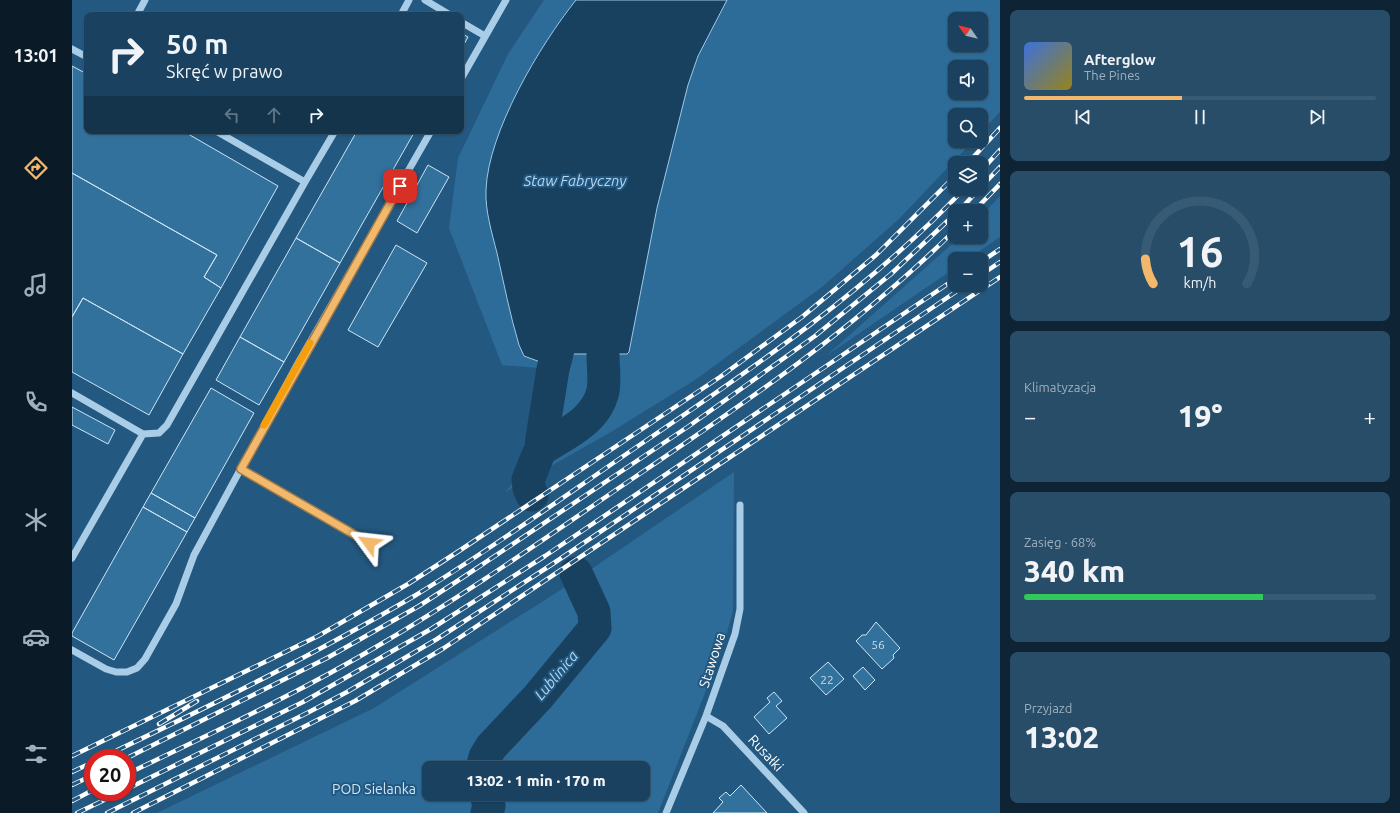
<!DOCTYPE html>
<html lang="pl">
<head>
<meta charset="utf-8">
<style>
  :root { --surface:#1a4260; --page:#274d69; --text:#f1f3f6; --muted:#9fb0bd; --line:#385b75; --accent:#f2b96c }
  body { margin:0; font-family:Ubuntu,sans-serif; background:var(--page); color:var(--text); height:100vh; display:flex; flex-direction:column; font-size:15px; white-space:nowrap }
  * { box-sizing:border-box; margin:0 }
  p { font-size:13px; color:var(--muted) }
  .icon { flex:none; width:22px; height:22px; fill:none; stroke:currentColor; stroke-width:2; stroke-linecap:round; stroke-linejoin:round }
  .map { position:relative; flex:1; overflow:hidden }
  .drawer { display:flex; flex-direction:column; gap:10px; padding:10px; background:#0e2435; width:400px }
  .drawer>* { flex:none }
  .hud { position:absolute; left:12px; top:12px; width:380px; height:122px; border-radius:8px; box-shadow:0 1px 3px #0004,0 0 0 1px var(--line); background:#1a4260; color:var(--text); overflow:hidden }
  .needle { width:26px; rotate:304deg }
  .tools { position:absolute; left:876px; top:12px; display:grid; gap:8px }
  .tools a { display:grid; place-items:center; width:40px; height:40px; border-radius:8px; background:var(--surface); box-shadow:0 1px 3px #0004,0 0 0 1px var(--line); font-size:20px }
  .speed { position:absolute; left:12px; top:749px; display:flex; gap:8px; font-size:20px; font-weight:700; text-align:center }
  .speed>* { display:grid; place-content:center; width:52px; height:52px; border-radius:50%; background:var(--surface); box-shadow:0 1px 3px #0004,0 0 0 1px var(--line); line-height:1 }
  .speed .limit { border:6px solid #d22; background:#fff; color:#111 }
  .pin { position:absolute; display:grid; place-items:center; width:34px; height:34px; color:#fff; margin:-17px; border-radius:8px; box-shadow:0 2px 6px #0006 }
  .me { position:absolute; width:44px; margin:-22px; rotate:300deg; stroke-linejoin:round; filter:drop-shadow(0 0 3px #0008) }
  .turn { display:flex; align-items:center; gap:14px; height:84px; padding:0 16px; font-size:18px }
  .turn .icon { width:52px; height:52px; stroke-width:2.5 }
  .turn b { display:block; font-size:28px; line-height:34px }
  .lanes { display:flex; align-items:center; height:38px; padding:0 16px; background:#0003; justify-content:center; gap:20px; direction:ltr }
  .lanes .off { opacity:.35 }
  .big { font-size:30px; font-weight:800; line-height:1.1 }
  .drawer .widget { flex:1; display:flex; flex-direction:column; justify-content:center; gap:6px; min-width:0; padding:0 14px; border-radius:8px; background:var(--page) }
  .drawer .dial { align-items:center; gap:0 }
  .dial svg { height:104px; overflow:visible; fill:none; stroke:var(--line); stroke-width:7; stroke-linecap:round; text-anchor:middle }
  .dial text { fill:var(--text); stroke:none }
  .song { display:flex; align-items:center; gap:12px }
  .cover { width:48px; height:48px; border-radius:6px; background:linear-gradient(135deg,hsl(220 70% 55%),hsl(50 70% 35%)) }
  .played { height:4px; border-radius:2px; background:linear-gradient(90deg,var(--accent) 45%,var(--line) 45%) }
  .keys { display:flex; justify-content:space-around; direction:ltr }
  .heat { display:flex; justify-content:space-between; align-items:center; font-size:22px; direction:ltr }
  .charge { height:6px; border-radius:3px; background:linear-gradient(90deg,#34c759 68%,var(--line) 0) }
  .trip { position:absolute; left:350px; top:761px; width:228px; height:40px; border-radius:8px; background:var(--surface); box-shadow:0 1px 3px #0004,0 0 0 1px var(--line); font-weight:800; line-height:40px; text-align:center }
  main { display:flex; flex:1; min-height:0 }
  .menu { display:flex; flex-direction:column; width:72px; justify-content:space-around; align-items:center; background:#0a1a26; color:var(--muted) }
  .menu .icon { width:28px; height:28px }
  .menu .selected { color:var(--accent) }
  .menu b { font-size:18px; color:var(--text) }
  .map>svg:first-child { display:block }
  .green { fill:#2d6c98; fill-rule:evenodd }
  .water { fill:#184160; stroke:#9dcae8 }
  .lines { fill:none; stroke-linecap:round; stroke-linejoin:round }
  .river { stroke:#184160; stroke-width:33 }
  .building { fill:#33719d; stroke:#cde5f5 }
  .minor { stroke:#a9cde7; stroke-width:7 }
  .rail-casing { stroke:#fff; stroke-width:4.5 }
  .rail { stroke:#235880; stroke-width:3; stroke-dasharray:9; stroke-linecap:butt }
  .route-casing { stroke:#9d7846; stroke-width:10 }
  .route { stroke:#f2b96c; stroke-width:7 }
  .slow { stroke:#f59e0b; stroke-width:7 }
  .labels { text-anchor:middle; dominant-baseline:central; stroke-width:4; stroke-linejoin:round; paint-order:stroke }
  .number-label { font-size:12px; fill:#ccdce6 }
  .street-label { font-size:14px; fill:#fff; stroke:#235880 }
  .park-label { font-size:14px; fill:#cde5f5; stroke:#235880 }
  .water-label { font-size:15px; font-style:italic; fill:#b5d7ef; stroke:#235880 }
</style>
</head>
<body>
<main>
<nav class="menu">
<b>13:01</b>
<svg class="icon selected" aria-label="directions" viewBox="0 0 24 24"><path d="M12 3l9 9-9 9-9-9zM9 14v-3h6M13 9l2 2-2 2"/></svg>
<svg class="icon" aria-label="music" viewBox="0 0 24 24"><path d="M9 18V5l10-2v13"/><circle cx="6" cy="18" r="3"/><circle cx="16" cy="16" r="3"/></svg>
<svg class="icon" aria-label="phone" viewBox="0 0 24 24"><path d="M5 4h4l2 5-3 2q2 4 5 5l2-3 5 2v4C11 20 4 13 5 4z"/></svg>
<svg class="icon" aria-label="climate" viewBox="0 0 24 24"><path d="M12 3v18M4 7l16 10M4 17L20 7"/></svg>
<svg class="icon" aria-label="car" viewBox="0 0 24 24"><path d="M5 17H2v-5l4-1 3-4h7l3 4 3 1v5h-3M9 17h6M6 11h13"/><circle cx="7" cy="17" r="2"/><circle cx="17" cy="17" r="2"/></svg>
<svg class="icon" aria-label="filters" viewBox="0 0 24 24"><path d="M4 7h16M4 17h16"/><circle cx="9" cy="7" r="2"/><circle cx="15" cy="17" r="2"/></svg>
</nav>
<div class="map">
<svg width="928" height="813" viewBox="0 0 928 813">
  <rect width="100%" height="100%" fill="#235880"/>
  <!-- green -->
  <path class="green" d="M472 0H504L491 16 452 356 471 363 475 370 487 369 493 354H555L557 352 585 208 616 85 626 56 655 0H928V112L909 132V115H883V141H901L827 219 750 287 623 380 539 432 433 492 441 483 446 472 467 368 430 365 377 228 386 158 436 54ZM883 19H909V45H883ZM883 67H909V93H883Z
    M928 196V237L896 259H883V268L754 356 888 237H909V216Z
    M662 472 661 611 651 647 586 813H85L302 708 487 591ZM357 768H571V794H357Z"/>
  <!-- water -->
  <path class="water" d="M504 0H655L626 56 616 85 585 208 557 352 555 354H493L487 369 474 370 471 363 452 356 447 345C438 315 432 284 425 253 420 233 413 211 414 190 416 132 468 45 504 0Z"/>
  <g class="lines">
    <!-- river -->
    <path class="river" d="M468 450C492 434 524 422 531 391 533 380 531 366 531 354
      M460 495 457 488 456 480 468 450 481 369 492 326
      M410 768 413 757 419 747 466 697 523 628 522 612 504 573
      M414 794 417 806 415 813"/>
  </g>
  <!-- building -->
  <path class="building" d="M389 33 396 37 389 50Z
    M0 66 15 74V131H111L206 186 149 288 132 277 145 255 0 173Z
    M285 131H343L268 263 224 238Z
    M356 165 377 177 345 233 325 221Z
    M0 173 145 255 132 277 149 288 111 354 11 298 0 317Z
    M224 238 268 263 212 362 168 337Z
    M324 245 355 263 306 347 276 330Z
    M11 298 111 354 77 415 0 372V317Z
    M168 337 212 362 187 405 144 380Z
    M139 388 182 413 123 518 79 493Z
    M0 407 43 430 36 444 0 425Z
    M79 493 123 518 115 532 71 507Z
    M71 507 115 532 42 660 0 636V633Z
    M804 622 828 648 821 655 822 658 810 669 784 641 790 635H794Z
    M756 662 772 679 754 695 738 678Z
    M791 667 803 680 793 690 781 676Z
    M702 692 710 701 704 706 715 718 697 734 682 717 698 702 695 698Z
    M669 785 695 813H641L651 802 647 798 654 792 658 796Z"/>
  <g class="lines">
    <!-- minor -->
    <path class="minor" d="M353 0 378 15
      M65 15 73 0
      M329 15 337 0
      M389 22 413 36
      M0 49 15 57
      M389 79 434 0
      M144 131 233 182 263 131
      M0 393 71 434 87 433 95 425 233 182
      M169 469 297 543
      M0 558 71 434
      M0 650 34 669 44 672H55L65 668 73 659 104 604 122 555 225 365 359 131
      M634 716 651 726 732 813
      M594 813 634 716 663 634 668 609V505"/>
    <defs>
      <path id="rail" d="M896 163 928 128
        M909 171 928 150
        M909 187 928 167
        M887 211 907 189
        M902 211 928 184
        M909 262 928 249
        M909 275 928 262
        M87 724 125 701
        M0 756 246 636 336 584 387 551 648 377 730 317 804 255 883 176
        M29 758C136 707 242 655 344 595 421 548 494 495 569 444 683 367 797 289 892 189
        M55 758 255 658 347 606 393 576 617 426 743 336 819 274 883 214
        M0 772 21 762
        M55 774C140 733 227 693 309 644 396 593 479 534 563 477 676 401 786 326 883 230
        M0 785 21 775
        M55 789 231 702 359 629 473 556 883 279
        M0 801 21 790
        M5 813 49 792
        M35 813 237 712 275 692 365 639 479 565 894 285
        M61 813 283 701 372 648 928 277"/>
    </defs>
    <!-- rail casing -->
    <use href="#rail" class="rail-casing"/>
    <!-- rail -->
    <use href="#rail" class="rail"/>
  </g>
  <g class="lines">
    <defs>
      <path id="route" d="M297 543 169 469 328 186"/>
    </defs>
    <!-- route casing -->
    <use href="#route" class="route-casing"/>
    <!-- route -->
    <use href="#route" class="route"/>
    <!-- slow -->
    <path class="slow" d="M192 425 238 343"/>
  </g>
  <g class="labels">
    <!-- number labels -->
    <g class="number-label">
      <text x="806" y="644">56</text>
      <text x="755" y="679">22</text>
    </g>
    <!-- street labels -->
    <g class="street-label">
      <text transform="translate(640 660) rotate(-72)">Stawowa</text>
      <text transform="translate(694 753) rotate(47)">Rusałki</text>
    </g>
    <!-- park labels -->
    <g class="park-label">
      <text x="302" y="789">POD Sielanka</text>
    </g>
    <!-- water labels -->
    <g class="water-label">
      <text x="503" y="180">Staw Fabryczny</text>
      <text transform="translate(484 675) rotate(-50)">Lublinica</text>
    </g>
  </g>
</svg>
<div class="tools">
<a><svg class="needle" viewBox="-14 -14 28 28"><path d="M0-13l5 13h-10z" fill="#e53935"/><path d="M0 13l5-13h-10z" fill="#9fb0bd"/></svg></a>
<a><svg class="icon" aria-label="sound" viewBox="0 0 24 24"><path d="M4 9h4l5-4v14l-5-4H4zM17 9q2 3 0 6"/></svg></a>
<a><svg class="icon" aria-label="search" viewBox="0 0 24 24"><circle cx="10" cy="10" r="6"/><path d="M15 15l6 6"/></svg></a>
<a><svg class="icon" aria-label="layers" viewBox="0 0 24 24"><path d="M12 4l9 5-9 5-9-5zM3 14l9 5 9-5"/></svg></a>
<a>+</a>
<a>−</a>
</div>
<div class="speed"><div class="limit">20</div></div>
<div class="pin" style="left:328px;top:186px;background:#d93025"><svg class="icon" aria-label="arrive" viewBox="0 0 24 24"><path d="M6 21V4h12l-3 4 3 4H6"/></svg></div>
<svg class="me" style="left:297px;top:543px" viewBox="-20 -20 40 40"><path d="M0-17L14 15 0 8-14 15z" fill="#f2b96c" stroke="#fff" stroke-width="4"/></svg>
<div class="trip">13:02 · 1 min · 170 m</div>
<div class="hud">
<div class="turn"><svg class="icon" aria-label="right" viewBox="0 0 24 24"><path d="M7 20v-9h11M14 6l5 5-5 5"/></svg><div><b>50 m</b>Skręć w prawo</div></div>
<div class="lanes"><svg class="icon off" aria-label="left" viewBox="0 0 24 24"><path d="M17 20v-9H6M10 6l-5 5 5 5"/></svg><svg class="icon off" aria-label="ahead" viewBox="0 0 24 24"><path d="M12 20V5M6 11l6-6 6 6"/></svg><svg class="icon" aria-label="right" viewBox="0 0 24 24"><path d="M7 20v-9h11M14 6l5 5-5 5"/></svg></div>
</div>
</div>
<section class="drawer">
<div class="widget">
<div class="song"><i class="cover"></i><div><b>Afterglow</b><p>The Pines</p></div></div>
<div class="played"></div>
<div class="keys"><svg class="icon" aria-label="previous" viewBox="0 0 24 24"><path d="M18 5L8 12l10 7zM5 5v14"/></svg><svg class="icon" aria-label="pause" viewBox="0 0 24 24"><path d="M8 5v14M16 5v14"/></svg><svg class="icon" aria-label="next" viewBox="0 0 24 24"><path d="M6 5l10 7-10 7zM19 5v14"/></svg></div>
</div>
<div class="widget dial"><svg viewBox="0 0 100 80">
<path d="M14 69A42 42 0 1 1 86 69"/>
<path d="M14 69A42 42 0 0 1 8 50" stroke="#f2b96c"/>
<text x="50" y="56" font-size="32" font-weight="700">16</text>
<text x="50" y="72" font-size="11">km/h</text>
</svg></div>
<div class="widget"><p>Klimatyzacja</p>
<div class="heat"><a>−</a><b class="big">19°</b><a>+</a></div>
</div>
<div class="widget"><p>Zasięg · 68%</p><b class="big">340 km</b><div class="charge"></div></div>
<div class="widget"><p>Przyjazd</p><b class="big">13:02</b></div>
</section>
</main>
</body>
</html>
